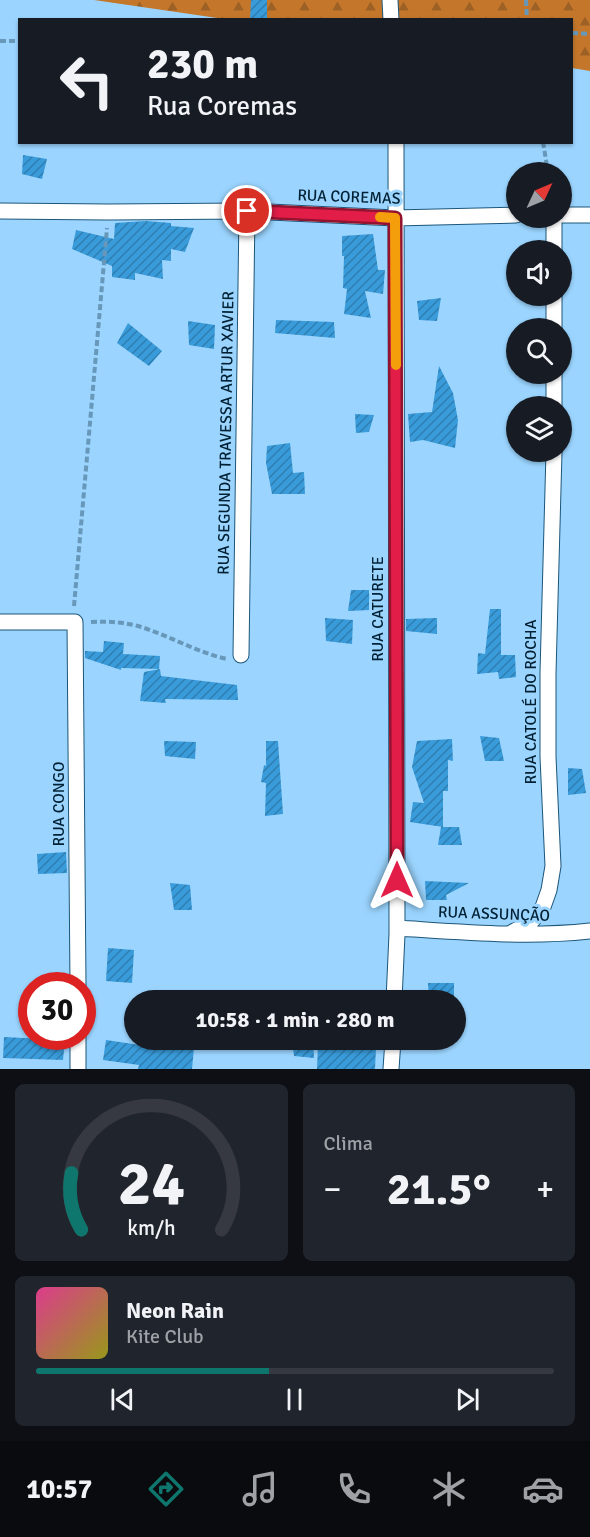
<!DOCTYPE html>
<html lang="pt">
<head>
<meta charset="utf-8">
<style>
  :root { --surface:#171b24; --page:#20242c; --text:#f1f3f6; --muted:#9ea1a6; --line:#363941; --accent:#0f766e }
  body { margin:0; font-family:Signika,sans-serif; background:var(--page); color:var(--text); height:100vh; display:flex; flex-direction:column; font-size:22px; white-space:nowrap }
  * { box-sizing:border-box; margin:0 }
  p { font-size:20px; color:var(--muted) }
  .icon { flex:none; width:33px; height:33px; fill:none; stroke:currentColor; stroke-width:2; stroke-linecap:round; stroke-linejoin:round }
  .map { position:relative; height:1069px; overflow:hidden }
  .sheet { display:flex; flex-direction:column; gap:15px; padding:15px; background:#0d0f14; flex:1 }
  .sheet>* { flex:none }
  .hud { position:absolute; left:18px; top:18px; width:555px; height:126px; border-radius:0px; box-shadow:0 2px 4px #0004; background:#171b24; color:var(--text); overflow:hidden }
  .needle { width:39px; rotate:46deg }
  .tools { position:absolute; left:506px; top:162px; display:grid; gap:12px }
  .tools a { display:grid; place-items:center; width:66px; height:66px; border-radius:50%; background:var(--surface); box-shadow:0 2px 4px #0004; font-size:30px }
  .speed { position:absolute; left:18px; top:972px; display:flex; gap:12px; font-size:30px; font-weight:700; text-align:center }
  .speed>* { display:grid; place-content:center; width:78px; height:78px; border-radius:50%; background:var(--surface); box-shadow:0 2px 4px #0004; line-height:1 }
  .speed .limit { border:9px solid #d22; background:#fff; color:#111 }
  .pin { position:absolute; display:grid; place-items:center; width:51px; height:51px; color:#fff; margin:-26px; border:3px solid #fff; border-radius:50%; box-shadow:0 2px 6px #0007 }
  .me { position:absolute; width:66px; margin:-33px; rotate:0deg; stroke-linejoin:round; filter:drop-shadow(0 0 4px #0008) }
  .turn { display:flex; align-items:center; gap:21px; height:126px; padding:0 30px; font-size:27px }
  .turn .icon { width:78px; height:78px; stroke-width:2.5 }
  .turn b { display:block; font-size:42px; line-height:51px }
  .big { font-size:45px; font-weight:800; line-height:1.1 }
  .sheet .widget { flex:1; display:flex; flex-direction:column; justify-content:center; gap:9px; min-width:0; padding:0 21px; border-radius:9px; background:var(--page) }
  .sheet .dial { align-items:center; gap:0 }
  .dial svg { height:156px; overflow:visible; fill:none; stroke:var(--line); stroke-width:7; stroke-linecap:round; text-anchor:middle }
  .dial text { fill:var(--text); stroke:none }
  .song { display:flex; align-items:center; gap:18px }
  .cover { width:72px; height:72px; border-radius:9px; background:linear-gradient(135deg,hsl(330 70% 55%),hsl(60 70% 35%)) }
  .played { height:6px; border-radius:3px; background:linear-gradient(90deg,var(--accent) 45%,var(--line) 45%) }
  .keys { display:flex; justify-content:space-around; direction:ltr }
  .heat { display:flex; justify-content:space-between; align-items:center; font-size:33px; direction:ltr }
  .sheet .tiles { flex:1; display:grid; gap:15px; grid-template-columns:1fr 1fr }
  .widget:last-child { grid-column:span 2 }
  .trip { position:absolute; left:124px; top:990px; width:342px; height:60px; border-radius:30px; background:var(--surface); box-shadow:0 2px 4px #0004; font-weight:800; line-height:60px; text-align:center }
  .tab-bar { display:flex; height:96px; justify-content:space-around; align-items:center; background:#090b0e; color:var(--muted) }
  .tab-bar .icon { width:42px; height:42px }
  .tab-bar .current { color:var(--accent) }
  .tab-bar b { font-size:27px; color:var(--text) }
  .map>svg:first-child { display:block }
  .forest { fill:url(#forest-firs) }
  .building { fill:url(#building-hatch) }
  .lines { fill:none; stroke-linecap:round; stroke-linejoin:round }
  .minor-casing { stroke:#1c567a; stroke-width:17 }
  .path { stroke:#6798ba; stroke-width:4; stroke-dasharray:6 3; stroke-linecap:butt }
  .minor { stroke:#fff; stroke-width:15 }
  .route-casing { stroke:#92132f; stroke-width:15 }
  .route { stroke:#e11d48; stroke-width:10 }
  .slow { stroke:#f59e0b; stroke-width:10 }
  .labels { text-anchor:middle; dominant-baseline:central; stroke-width:6; stroke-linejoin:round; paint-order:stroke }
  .street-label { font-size:16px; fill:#012033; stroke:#9bd5ff }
</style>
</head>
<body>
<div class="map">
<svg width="590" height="1069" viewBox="0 0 590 1069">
  <defs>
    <pattern id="forest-firs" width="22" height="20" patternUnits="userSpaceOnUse" patternTransform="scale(1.5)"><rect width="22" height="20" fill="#c4772b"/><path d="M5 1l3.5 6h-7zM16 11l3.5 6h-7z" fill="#9d6125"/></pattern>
    <pattern id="building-hatch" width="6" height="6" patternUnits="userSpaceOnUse" patternTransform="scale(1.5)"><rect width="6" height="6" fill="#399bda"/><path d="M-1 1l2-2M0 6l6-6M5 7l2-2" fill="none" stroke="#2e7eb1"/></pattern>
  </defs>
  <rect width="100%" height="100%" fill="#9bd5ff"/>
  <!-- forest -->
  <path class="forest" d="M94 0H590V71L572 68V20H231Z"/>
  <!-- building -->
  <path class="building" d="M251 0H267V20H250Z
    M23 155 47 159 42 179 22 174Z
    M146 221 171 223V226L194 228 185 252 171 249V261L162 260 163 279 135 273V280L112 277V266L72 249 76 230 114 239 115 223Z
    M373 234 378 270H385L383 294 365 291 371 318 344 314 347 289 343 288 344 256H342V236Z
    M441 298 437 321 419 320 417 301Z
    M276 320 334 322 335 338 275 333Z
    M188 321 215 325 214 349 189 345Z
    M128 323 162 351 149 366 117 343Z
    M439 366 453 393 458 420 455 448 423 440 410 442 408 414 432 412Z
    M355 414 374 415 369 432 356 433Z
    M290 443 293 473 304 472 305 494H272L266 463 267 446Z
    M351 590H369L370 610 348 611Z
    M490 609H501V655H515L516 677 499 679 498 672 477 674 478 653 485 654Z
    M325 618 353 620 352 644 326 641Z
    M437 618V634L406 631V619Z
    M104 641 124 643 123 654 160 656 159 669 121 668V670L85 658V651L103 652Z
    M160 669 161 676 237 685 238 700 165 699 166 703 140 701 144 672Z
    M480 736 499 738 504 761H485Z
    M452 739 453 761 448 760V791H443V827L410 822 413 802 424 803 412 767 417 741Z
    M164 741 196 742 195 759 165 756Z
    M266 741H278L283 814 265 816 266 783 261 782 264 765 266 766Z
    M568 768 582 769 586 793 568 795Z
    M441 827H459L462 845H438Z
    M66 852 67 873 38 874 37 854Z
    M425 881 469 883 446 895 447 900H426Z
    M170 883 190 885 192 910H174Z
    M108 948 134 950 132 983 106 981Z
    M428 983H454V1000H429Z
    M4 1037 65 1040 63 1060 3 1058Z
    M106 1040 140 1045V1040H166L165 1045 194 1048 192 1069H138L139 1065 103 1060Z
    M292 1040H313L314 1058 294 1056Z
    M318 1044 376 1048 375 1069H317Z"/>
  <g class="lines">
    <defs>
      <path id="minor" d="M390 0 391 20
        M0 211 108 212 247 211 395 218 516 215
        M561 215H590
        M554 250V218
        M554 328V296
        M554 406V374
        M0 622H75L78 986
        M241 655 247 211
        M397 928C461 932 526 938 590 931
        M509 934 531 922 543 907 549 890 553 866 548 757V673L554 452
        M394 1000 397 934 396 142
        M78 1036V1069
        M391 1069 393 1040"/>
    </defs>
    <!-- minor casing -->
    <use href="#minor" class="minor-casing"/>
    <!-- path -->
    <path class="path" d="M526 0 527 20
      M572 33 590 34
      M0 41H20
      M543 142 548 172
      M74 606 107 228
      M91 622C107 621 122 622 138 626 168 635 196 652 227 659"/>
    <!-- minor -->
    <use href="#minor" class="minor"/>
  </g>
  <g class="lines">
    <defs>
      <path id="route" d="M247 211 395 218 397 880"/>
    </defs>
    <!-- route casing -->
    <use href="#route" class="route-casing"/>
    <!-- route -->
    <use href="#route" class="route"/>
    <!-- slow -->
    <path class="slow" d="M380 217 395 218 396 365"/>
  </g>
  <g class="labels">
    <!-- street labels -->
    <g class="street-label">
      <text transform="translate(349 197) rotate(2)">RUA COREMAS</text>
      <text transform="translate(226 433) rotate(-89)">RUA SEGUNDA TRAVESSA ARTUR XAVIER</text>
      <text transform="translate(378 609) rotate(-90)">RUA CATURETE</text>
      <text transform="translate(531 702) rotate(-90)">RUA CATOLÉ DO ROCHA</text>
      <text transform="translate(59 804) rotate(-90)">RUA CONGO</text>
      <text transform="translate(494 914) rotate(2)">RUA ASSUNÇÃO</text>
    </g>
  </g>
</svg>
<div class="tools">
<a><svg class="needle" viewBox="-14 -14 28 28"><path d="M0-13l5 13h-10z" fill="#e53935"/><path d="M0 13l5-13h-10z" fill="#9ea1a6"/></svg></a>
<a><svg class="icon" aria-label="sound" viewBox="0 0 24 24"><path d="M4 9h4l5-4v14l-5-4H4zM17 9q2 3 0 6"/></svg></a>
<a><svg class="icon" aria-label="search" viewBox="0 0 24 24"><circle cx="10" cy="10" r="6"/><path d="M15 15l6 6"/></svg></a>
<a><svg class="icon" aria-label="layers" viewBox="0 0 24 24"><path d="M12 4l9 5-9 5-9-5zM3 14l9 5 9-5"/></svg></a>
</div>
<div class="speed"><div class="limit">30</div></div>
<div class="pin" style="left:247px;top:211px;background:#d93025"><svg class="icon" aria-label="arrive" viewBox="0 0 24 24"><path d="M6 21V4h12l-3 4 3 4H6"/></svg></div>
<svg class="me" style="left:397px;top:880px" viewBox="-20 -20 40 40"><path d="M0-17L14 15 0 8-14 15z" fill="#e11d48" stroke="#fff" stroke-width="4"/></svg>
<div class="trip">10:58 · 1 min · 280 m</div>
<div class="hud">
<div class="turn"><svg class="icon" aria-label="left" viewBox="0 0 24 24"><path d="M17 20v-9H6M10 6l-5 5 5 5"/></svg><div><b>230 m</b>Rua Coremas</div></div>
</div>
</div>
<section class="sheet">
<div class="tiles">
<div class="widget dial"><svg viewBox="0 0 100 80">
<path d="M14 69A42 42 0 1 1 86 69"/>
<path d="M14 69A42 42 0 0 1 9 40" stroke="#0f766e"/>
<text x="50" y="56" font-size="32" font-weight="700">24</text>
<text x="50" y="72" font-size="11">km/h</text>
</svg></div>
<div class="widget"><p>Clima</p>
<div class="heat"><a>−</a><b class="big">21.5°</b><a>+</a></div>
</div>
<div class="widget">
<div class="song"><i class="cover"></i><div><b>Neon Rain</b><p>Kite Club</p></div></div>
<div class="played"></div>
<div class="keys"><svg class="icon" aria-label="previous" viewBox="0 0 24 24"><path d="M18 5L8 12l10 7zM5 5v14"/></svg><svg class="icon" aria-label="pause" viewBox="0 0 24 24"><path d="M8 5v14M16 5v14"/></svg><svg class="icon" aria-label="next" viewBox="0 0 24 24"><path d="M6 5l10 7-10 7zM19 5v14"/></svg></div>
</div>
</div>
</section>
<nav class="tab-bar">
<b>10:57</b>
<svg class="icon current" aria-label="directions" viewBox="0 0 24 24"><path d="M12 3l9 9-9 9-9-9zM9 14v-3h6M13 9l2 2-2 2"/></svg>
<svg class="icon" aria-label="music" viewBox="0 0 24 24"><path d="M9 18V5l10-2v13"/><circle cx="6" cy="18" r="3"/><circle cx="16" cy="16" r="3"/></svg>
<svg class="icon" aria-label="phone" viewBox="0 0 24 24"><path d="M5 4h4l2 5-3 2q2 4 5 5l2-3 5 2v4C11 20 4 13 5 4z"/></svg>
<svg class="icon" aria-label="climate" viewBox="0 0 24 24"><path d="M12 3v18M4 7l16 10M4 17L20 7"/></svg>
<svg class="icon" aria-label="car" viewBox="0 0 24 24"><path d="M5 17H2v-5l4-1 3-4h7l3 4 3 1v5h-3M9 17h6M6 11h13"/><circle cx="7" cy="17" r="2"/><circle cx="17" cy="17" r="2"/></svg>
</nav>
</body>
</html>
